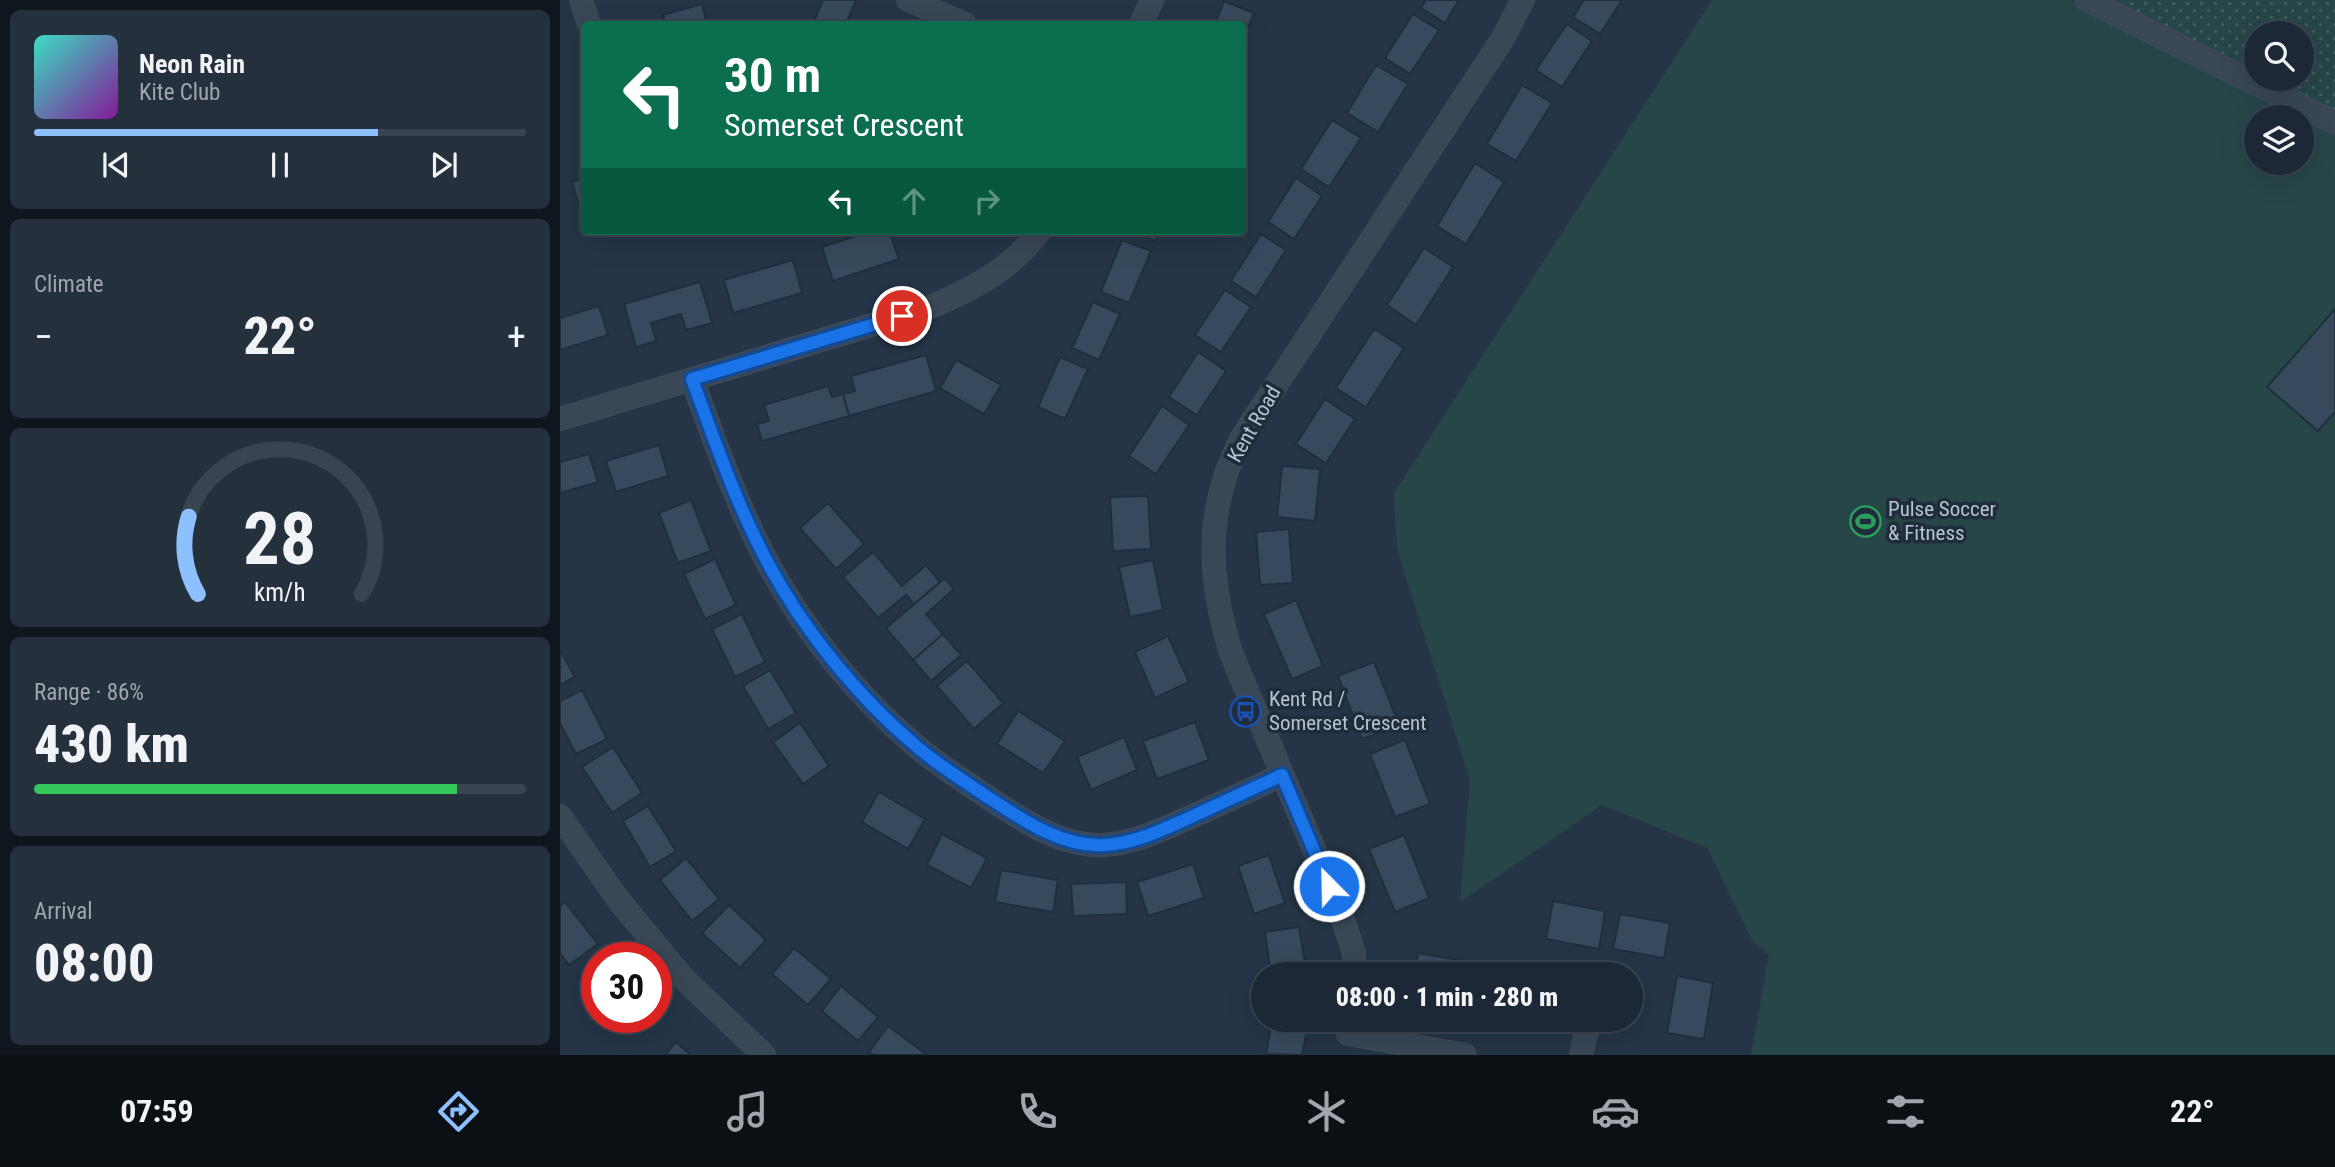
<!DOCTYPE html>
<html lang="en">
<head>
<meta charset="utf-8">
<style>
  :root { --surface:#1c2835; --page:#25303d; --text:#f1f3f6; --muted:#a0a6ad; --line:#3a4450; --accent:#8dc0ff }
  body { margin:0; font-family:"Roboto Condensed",sans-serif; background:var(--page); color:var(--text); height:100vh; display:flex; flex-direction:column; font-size:26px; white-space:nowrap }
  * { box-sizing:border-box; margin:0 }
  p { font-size:23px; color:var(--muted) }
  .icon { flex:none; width:38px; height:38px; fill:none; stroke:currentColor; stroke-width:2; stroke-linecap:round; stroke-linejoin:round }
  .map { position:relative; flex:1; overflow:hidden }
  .sheet { display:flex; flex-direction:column; gap:10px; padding:10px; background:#0f161d; width:560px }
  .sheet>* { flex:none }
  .top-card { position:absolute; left:21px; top:21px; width:665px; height:214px; border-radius:7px; box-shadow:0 7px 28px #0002,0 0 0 2px var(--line); background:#0b6e4f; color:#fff; overflow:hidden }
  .buttons { position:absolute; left:1684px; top:21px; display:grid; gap:14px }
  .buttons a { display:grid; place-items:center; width:70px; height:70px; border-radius:50%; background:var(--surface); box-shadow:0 7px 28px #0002,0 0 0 2px var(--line); font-size:35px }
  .speed { position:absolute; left:21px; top:942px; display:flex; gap:14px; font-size:35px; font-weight:700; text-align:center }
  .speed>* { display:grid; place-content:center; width:91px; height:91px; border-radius:50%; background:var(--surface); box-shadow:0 7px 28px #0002,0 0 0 2px var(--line); line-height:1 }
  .speed .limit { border:10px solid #d22; background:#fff; color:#111 }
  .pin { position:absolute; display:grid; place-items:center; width:60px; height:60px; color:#fff; margin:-30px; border:4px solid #fff; border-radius:50%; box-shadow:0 2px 7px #0007 }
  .me { position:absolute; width:77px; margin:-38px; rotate:337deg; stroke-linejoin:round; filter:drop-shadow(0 0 5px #0008) }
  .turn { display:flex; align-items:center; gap:24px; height:147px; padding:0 28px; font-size:32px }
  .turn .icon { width:91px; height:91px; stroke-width:2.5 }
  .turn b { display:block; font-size:49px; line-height:60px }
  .lanes { display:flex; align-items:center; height:66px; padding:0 28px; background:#0003; justify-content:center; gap:35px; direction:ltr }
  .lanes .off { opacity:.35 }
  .big { font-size:52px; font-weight:800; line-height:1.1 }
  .sheet .card { flex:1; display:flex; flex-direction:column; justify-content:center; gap:10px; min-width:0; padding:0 24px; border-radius:10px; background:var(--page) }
  .sheet .dial { align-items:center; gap:0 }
  .dial svg { height:182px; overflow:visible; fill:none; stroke:var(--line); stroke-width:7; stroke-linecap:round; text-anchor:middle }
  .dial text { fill:var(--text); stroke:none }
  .song { display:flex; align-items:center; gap:21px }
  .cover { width:84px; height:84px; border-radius:10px; background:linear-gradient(135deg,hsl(170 70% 55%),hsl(290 70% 35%)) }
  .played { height:7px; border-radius:4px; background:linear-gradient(90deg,var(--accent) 70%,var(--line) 70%) }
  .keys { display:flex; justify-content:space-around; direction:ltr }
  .heat { display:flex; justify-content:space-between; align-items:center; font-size:38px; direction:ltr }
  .charge { height:10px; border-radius:5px; background:linear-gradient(90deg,#34c759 86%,var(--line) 0) }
  .trip { position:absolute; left:691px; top:962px; width:392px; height:70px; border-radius:35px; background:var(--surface); box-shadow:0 7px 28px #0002,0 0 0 2px var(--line); font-weight:800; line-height:70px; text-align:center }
  .menu { display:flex; height:112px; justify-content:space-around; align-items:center; background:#0b1015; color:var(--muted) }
  .menu .icon { width:49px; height:49px }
  .menu .selected { color:var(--accent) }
  .menu b { font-size:32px; color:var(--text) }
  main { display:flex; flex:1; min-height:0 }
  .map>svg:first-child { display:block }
  .grass { fill:url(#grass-dots) }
  .park { fill:#274647; fill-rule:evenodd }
  .building { fill:#374a5d; stroke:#202e3d; stroke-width:2 }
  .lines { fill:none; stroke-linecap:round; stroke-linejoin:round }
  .minor-casing { stroke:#43505f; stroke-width:24 }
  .minor { stroke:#3a4756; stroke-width:23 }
  .route-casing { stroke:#114b97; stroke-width:18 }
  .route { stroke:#1a73e8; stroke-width:12 }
  .labels { text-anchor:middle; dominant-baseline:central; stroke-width:7; stroke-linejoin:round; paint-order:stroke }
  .street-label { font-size:21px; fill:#b8c2cf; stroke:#1e2c3b }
  .poi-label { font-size:21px; fill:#b8c2cf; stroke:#1e2c3b; text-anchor:start }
</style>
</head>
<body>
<main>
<section class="sheet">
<div class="card">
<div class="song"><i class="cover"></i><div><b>Neon Rain</b><p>Kite Club</p></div></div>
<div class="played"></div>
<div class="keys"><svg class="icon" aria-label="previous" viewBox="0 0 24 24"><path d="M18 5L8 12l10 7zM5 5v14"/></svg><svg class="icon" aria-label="pause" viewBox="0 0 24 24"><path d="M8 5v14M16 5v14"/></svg><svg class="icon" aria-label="next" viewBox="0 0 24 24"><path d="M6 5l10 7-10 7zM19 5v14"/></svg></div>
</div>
<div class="card"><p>Climate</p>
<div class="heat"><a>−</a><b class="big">22°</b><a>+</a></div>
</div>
<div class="card dial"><svg viewBox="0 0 100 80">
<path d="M14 69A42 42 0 1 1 86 69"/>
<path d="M14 69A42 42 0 0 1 10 35" stroke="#8dc0ff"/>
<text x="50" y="56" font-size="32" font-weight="700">28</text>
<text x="50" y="72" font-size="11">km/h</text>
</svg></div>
<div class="card"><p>Range · 86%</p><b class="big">430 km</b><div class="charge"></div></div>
<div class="card"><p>Arrival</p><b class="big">08:00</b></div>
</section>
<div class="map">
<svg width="1775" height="1055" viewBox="0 0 1775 1055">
  <defs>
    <pattern id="grass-dots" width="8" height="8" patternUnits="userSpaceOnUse" patternTransform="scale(1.75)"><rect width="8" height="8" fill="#274647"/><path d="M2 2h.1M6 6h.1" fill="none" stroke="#445f60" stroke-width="1.8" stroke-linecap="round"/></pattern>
  </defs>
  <rect width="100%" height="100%" fill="#253547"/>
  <!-- grass -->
  <path class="grass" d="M1554 0H1775V114L1705 79H1741V33H1696V74Z"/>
  <!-- park -->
  <path class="park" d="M1152 0H1511L1775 130V1055H1191L1209 955 1192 940 1147 848 1042 805 900 902 910 780 837 549 834 493ZM1696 117H1741V163H1696Z"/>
  <!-- building -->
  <path class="building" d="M263 0H296L286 24H253Z
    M866 0H899L885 23 861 8Z
    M1024 0H1062L1040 34 1013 17Z
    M664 1 694 13 682 42V24H655Z
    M142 4 147 24H106L103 15Z
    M853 14 879 30 850 74 825 58Z
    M1007 24 1032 41 1002 87 976 70Z
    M816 65 848 84 818 132 787 113Z
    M962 85 992 103 956 161 927 144Z
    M772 120 801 138 769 187 741 169Z
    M915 163 944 182 906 244 877 226Z
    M24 178V211L21 212 12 182Z
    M736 178 762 196 734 239 708 222Z
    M311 231H329L339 259 273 281 262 247Z
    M571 231H599L595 241Z
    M701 234 726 250 696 297 671 281Z
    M562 240 591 251 569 303 541 292Z
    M864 248 893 267 856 325 827 305Z
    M233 260 242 293 173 313 164 280Z
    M140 282 152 323 126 330 121 314 91 323 96 341 76 347 64 304Z
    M665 290 691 307 661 352 635 335Z
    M533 302 560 314 539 360 512 348Z
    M39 306 48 335 0 350V318Z
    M1775 309V412L1758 431 1707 387Z
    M814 329 844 348 806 407 776 388Z
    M638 352 666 371 637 415 609 397Z
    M366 355 376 391 289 416 283 394 295 391 291 376Z
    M500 357 528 369 505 419 478 407Z
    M396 360 441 385 424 414 380 388Z
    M268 386 272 397 283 394 289 416 202 441 197 424 209 421 204 405Z
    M765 399 795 419 766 463 736 444Z
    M602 406 629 425 596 474 569 456Z
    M99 445 108 476 56 492 46 461Z
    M29 454 38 482 0 493V462Z
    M722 466 760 469 755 521 717 517Z
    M588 496 591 549 553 551 550 497Z
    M131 500 151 551 118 563 99 513Z
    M268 503 304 544 276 569 240 528Z
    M729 529 733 583 700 585 696 532Z
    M313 552 342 586 366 565 380 582 354 604 346 595 318 618 283 577Z
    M155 559 176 605 145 619 124 574Z
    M593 560 603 610 570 617 559 567Z
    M385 578 394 589 366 614 383 634 353 660 326 628Z
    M736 600 763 666 732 679 704 614Z
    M182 614 205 662 175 677 152 629Z
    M383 634 401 655 371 681 353 660Z
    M608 636 629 682 595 698 575 652Z
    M0 650 15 677 0 685Z
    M407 661 443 703 414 729 377 686Z
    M814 662 839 725 802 739 778 676Z
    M210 670 236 713 208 729 183 686Z
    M22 690 47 739 16 754 0 723V701Z
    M458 711 505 741 483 773 437 744Z
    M635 722 649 760 597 779 583 741Z
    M240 723 269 766 243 784 213 742Z
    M564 737 577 770 531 790 517 757Z
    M845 740 870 804 835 817 810 754Z
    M53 747 82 793 52 813 22 767Z
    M319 792 365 819 348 849 302 822Z
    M88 806 116 851 90 867 63 821Z
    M382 834 427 858 411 888 367 865Z
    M844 835 869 898 835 912 809 849Z
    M709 855 725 903 694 914 678 866Z
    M126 858 159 899 132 921 100 880Z
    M633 864 644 898 588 916 577 882Z
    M441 870 498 880 493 912 435 902Z
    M566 882 567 914 513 916 511 884Z
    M993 901 1045 911 1039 949 986 939Z
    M5 902 38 944 9 965 0 953V906Z
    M169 905 206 940 180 968 142 933Z
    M1060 914 1110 923 1104 958 1053 949Z
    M739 927 747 975H711L705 932Z
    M234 948 271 979 248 1005 212 974Z
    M858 953 910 962 908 975H854Z
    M37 963V998L19 978Z
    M923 963 976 972V975H921Z
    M1117 976 1153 983 1144 1039 1107 1033Z
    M281 986 318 1017 298 1041 262 1011Z
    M712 1020H749L742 1055 706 1054Z
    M328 1026 367 1055H313L309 1052Z
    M116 1042 131 1055H105Z"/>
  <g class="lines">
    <defs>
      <path id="minor" d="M21 0 29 24
        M348 0 405 24
        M1527 0 1775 123
        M581 24 592 0
        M132 379C155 442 177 506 209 565 244 631 299 698 356 746 378 765 404 781 429 798 462 820 503 848 545 845 579 842 610 826 640 813 667 800 695 788 722 775
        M0 419 368 308C409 291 453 269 479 231
        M0 816 60 902 123 978 204 1055
        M794 975V953L779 908 671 653C654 596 646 542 663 484 667 468 675 453 681 439L943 38 963 0
        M788 1034 905 1055
        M1021 1055 1029 1020"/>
    </defs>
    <!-- minor casing -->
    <use href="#minor" class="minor-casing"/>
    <!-- minor -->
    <use href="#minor" class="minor"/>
  </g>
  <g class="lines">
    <defs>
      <path id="route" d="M342 316 132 379C155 442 177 506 209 565 244 631 299 698 356 746 378 765 404 781 429 798 463 820 503 848 545 845 579 843 610 826 640 813 667 800 695 788 722 775L769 886"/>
    </defs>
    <!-- route casing -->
    <use href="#route" class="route-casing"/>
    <!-- route -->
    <use href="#route" class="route"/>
  </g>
  <!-- icons -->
  <defs>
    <symbol id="stadium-ring" viewBox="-11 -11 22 22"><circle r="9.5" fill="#1e2c3b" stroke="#2e9e5b" stroke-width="1.5"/><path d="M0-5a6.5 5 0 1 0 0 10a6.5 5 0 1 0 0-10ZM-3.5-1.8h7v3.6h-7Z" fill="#2e9e5b"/></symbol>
    <symbol id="bus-ring" viewBox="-11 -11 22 22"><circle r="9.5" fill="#1e2c3b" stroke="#1a4fb4" stroke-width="1.5"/><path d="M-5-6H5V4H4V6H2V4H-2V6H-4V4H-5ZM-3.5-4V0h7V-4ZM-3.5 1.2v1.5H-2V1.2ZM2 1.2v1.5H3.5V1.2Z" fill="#1a4fb4"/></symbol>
  </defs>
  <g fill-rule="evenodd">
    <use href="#stadium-ring" x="1288" y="504" width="35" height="35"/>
    <use href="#bus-ring" x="668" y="694" width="35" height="35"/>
  </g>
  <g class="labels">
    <!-- street labels -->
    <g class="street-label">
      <text transform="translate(694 424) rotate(-60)">Kent Road</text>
    </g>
    <!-- poi labels -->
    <g class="poi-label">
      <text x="1328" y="509">Pulse Soccer<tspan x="1328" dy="24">&amp; Fitness</tspan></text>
      <text x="709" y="699">Kent Rd /<tspan x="709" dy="24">Somerset Crescent</tspan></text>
    </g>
  </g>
</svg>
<div class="buttons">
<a><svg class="icon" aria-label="search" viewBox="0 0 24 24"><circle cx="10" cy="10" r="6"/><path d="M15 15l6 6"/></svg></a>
<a><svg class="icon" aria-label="layers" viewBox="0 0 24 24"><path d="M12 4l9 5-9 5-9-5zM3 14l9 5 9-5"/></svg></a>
</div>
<div class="speed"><div class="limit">30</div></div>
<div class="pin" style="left:342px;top:316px;background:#d93025"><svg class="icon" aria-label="arrive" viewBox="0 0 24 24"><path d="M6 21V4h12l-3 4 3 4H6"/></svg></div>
<svg class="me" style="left:769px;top:886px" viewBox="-20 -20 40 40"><circle r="17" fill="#1a73e8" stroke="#fff" stroke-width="3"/><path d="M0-11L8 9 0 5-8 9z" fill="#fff"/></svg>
<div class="trip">08:00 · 1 min · 280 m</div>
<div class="top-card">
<div class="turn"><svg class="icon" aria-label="left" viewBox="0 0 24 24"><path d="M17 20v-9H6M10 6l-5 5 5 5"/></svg><div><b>30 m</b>Somerset Crescent</div></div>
<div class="lanes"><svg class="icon" aria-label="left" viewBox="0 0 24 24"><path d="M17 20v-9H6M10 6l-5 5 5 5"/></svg><svg class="icon off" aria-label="ahead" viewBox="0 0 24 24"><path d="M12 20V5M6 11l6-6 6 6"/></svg><svg class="icon off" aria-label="right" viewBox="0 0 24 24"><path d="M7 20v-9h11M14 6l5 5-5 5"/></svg></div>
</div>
</div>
</main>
<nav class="menu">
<b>07:59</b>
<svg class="icon selected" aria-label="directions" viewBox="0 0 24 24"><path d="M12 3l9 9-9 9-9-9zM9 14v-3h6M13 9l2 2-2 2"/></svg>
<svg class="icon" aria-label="music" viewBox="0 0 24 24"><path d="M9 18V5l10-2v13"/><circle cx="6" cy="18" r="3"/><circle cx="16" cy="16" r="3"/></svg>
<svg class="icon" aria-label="phone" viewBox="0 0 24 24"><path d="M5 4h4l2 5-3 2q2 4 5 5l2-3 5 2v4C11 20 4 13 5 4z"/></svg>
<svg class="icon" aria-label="climate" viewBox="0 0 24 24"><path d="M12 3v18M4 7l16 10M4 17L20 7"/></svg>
<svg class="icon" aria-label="car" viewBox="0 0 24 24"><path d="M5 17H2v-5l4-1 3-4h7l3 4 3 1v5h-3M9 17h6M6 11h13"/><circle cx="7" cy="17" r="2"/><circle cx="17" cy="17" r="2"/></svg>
<svg class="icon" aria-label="filters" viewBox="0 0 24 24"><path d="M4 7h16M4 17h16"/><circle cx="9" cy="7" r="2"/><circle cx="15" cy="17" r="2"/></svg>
<b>22°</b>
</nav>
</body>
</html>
